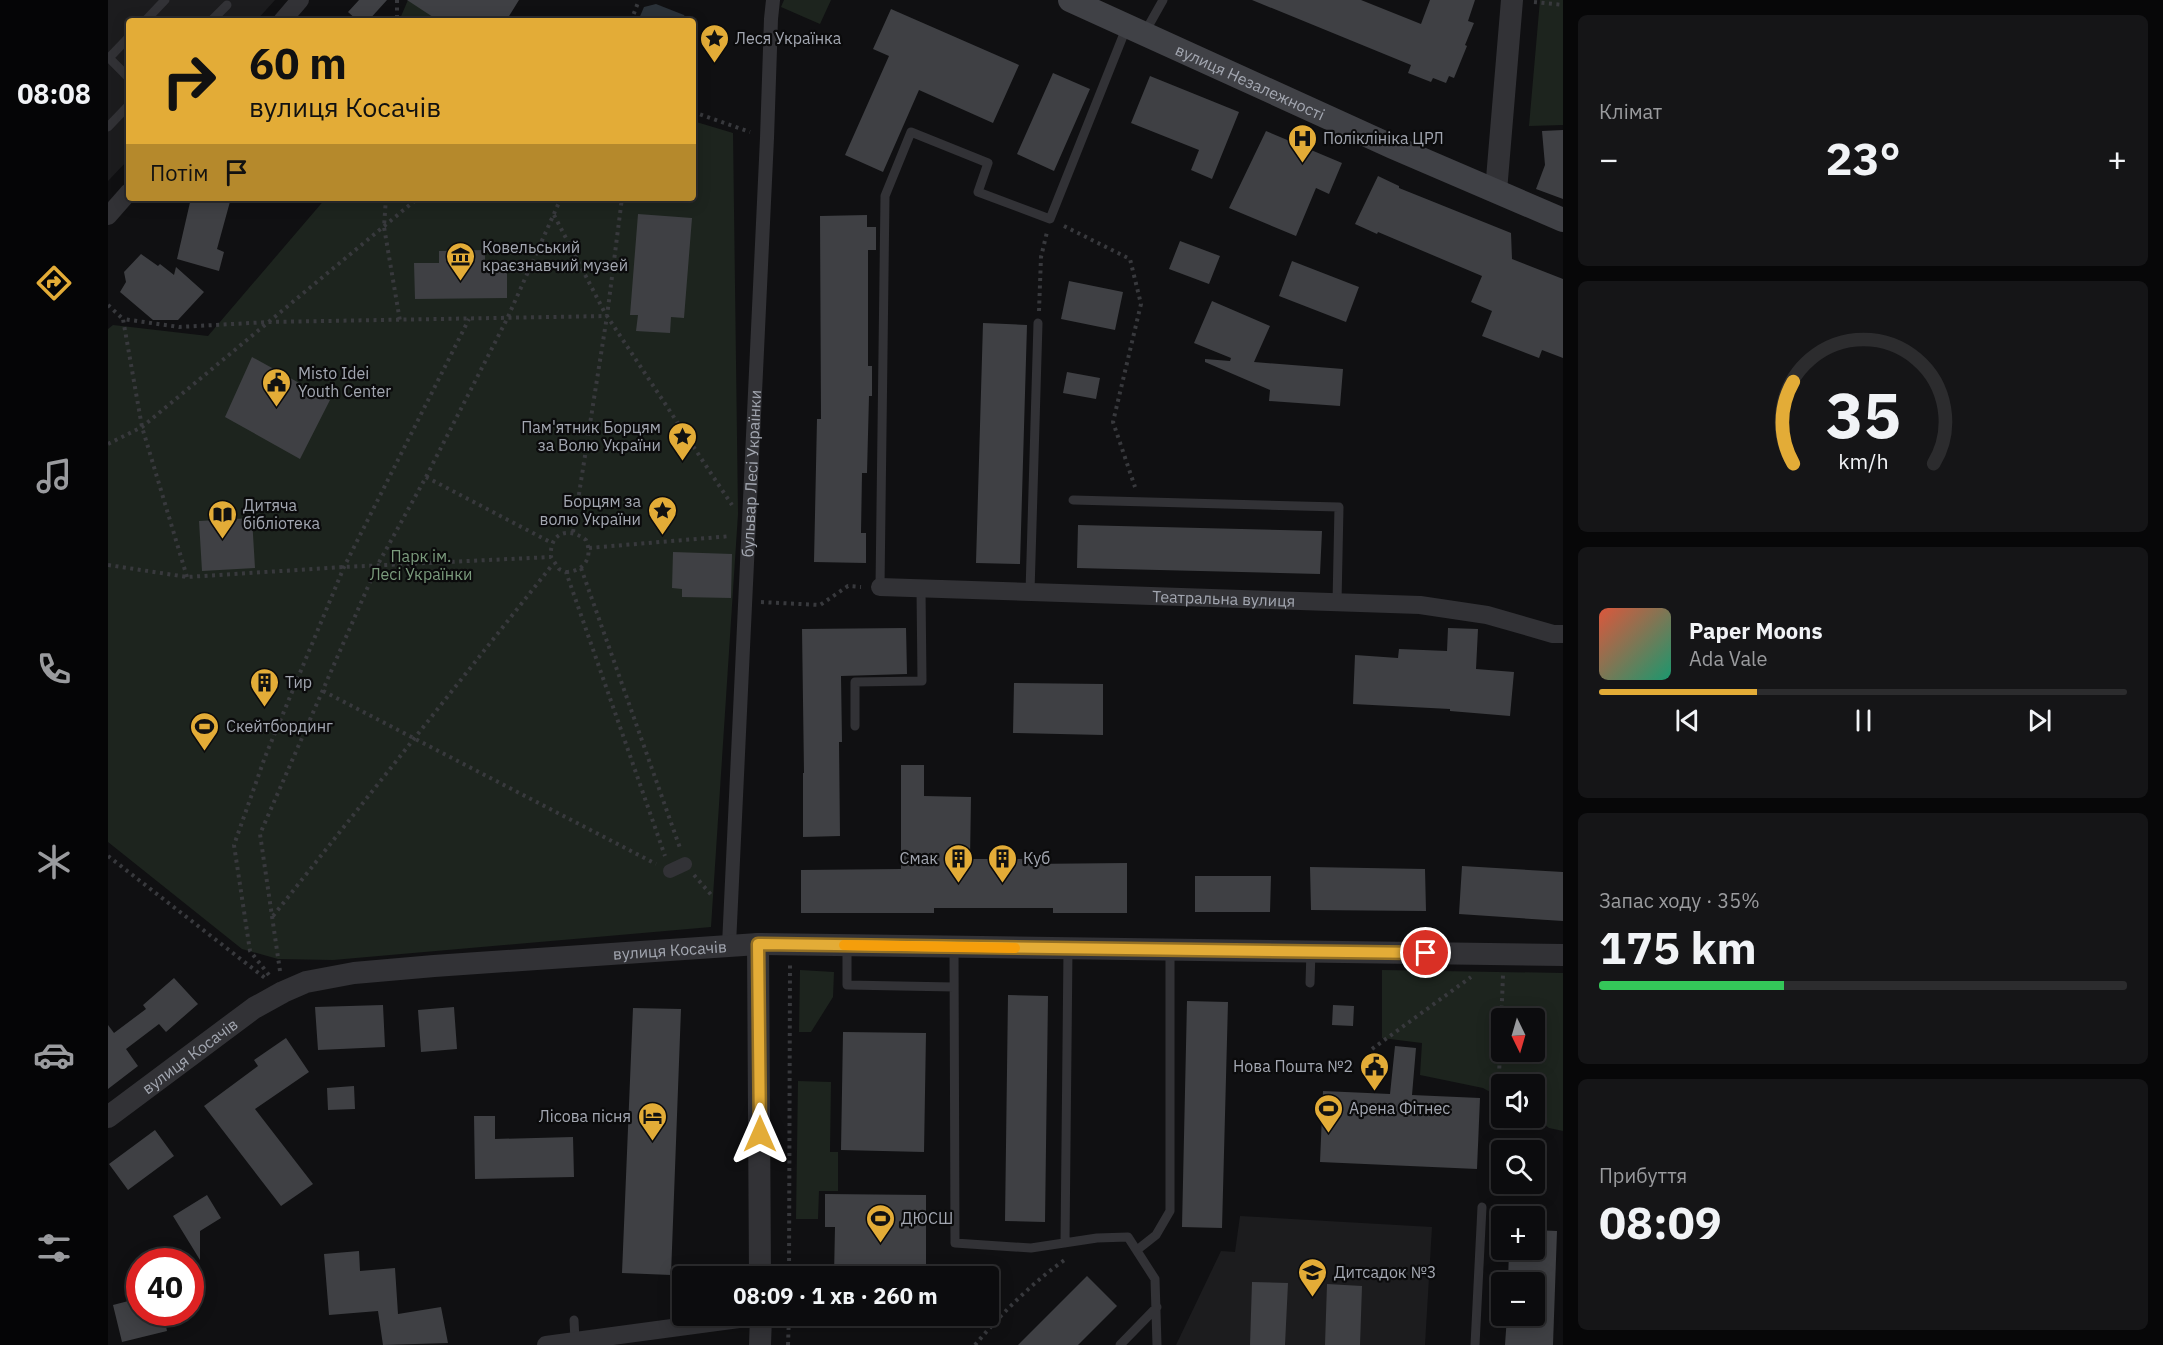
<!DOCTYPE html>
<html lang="uk">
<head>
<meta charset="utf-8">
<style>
  :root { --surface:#0c0c0e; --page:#151517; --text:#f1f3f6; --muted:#9a9b9e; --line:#2c2c2e; --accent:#e3ac37 }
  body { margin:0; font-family:"IBM Plex Sans",sans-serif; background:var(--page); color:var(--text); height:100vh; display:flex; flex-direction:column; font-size:22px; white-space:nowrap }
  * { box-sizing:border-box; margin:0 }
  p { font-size:20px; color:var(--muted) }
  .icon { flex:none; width:33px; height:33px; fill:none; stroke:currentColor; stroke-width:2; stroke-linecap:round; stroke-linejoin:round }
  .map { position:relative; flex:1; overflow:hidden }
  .side { display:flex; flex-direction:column; gap:15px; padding:15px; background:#070708; width:600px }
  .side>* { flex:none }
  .guide { position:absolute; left:18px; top:18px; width:570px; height:183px; border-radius:6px; box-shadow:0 3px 15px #0003,0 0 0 2px var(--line); background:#e3ac37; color:#111; overflow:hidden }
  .needle { width:39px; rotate:175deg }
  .fabs { position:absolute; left:1383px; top:1008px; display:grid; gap:12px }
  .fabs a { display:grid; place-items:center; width:54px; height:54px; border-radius:6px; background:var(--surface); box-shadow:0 3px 15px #0003,0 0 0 2px var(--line); font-size:30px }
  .speed { position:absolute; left:18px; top:1248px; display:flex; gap:12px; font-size:30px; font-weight:700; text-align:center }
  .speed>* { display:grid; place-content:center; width:78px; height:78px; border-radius:50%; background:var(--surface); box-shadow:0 3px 15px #0003,0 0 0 2px var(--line); line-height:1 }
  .speed .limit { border:9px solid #d22; background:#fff; color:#111 }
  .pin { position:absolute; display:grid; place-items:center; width:51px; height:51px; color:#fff; margin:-26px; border:3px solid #fff; border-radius:50%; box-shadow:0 2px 6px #0007 }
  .me { position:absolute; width:66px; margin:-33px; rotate:0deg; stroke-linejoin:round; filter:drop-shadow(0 0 4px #0008) }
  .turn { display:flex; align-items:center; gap:21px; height:126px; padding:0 24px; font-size:27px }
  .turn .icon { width:78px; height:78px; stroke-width:2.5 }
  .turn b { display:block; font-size:42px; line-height:51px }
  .then { display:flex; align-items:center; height:57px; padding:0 24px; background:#0003; gap:12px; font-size:22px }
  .big { font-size:45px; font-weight:700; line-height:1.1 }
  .side .tile { flex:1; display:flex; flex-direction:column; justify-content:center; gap:9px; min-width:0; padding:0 21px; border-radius:9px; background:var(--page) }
  .side .dial { align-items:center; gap:0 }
  .dial svg { height:156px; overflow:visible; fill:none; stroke:var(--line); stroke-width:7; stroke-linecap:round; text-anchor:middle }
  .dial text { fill:var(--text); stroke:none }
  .song { display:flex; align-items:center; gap:18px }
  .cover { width:72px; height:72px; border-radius:9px; background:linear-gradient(135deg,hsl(10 70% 55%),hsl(160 70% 35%)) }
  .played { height:6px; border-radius:3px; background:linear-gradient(90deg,var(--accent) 30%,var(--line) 30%) }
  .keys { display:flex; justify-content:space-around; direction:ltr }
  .heat { display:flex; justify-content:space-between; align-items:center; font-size:33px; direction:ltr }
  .charge { height:9px; border-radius:4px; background:linear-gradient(90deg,#34c759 35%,var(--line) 0) }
  .trip { position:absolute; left:564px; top:1266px; width:327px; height:60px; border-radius:6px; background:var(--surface); box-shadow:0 3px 15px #0003,0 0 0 2px var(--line); font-weight:700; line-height:60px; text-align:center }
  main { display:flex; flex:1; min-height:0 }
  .tabs { display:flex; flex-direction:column; width:108px; justify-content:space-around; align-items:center; background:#050506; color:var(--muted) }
  .tabs .icon { width:42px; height:42px }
  .tabs .current { color:var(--accent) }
  .tabs b { font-size:27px; color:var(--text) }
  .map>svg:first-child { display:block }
  .built { fill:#1c1c1e }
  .green { fill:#1d241e; fill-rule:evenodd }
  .water { fill:#2b3239 }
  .building { fill:#3f4044 }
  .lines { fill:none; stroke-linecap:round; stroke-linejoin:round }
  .path { stroke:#38393d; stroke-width:4; stroke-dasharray:3 4.5; stroke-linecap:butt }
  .service { stroke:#323236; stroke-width:9 }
  .pedestrian { stroke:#323236; stroke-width:14 }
  .minor { stroke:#323236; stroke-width:18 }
  .tertiary { stroke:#323236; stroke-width:22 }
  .secondary { stroke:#404146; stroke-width:24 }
  .route-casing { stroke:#947024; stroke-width:15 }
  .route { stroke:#e3ac37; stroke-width:10 }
  .slow { stroke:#f59e0b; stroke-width:10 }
  .labels { text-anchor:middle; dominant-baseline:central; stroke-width:4.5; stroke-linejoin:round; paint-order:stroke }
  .poi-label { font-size:16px; fill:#a3a7b1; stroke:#0b0b0c; text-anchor:start }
  .street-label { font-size:16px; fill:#a3a7b1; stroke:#0b0b0c }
  .park-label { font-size:16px; fill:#7b9b7d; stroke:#0b0b0c }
</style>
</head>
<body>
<main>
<nav class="tabs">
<b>08:08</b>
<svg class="icon current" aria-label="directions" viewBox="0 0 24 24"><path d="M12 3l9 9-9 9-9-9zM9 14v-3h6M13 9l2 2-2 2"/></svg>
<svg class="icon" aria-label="music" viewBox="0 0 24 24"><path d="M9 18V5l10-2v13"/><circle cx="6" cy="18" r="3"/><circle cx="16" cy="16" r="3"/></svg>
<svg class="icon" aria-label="phone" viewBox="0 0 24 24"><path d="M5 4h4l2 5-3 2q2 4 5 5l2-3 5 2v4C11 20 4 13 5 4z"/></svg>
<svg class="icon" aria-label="climate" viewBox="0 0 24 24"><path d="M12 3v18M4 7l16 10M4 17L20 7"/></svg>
<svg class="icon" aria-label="car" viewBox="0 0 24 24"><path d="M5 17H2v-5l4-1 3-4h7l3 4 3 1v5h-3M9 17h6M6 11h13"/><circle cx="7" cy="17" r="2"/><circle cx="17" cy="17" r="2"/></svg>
<svg class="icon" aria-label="filters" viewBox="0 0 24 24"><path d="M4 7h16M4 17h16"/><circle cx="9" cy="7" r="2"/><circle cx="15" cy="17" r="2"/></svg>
</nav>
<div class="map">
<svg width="1455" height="1345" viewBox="0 0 1455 1345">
  <rect width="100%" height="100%" fill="#101012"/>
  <!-- built -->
  <path class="built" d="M0 0H167L148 21H21V159L0 181Z
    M1132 1216 1324 1227 1317 1345H1068L1113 1251 1127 1252Z"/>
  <!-- green -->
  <path class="green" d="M300 0 340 21H291Z
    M676 0H723L712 24 673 7Z
    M1432 0H1455V125L1421 126Z
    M585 121 625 133 630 514 603 927 225 960 170 959 134 949 0 842V329L5 325 100 336 218 198H585Z
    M692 970 726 972 725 997 703 1032H691Z
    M1274 970 1455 973V1131L1441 1128 1427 1117 1426 1084H1394L1393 1098 1375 1088 1312 1075 1314 1043 1274 1038ZM1394 1018H1426V1052H1394Z
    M690 1081 723 1082 722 1152H730V1191H711L710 1219H688Z"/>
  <!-- water -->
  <path class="water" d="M548 4 576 15 579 21H530L536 7Z"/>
  <!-- building -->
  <path class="building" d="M251 0H279L260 21H250L240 12Z
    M299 0H411L398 21H331Z
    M1144 0H1253L1313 24 1322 0H1367L1360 21 1366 23 1357 45 1359 46 1346 78 1341 76 1338 83 1325 78 1323 82 1300 73 1303 65Z
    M783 9 911 65 885 123 811 90 775 172 737 155 781 56 765 49Z
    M945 73 982 89 946 171 909 154Z
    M1042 76 1131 112 1104 179 1083 170 1091 150 1023 123Z
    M1455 130V199L1428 189 1437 165 1434 131Z
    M1158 131 1234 163 1221 194 1208 188 1188 236 1121 208Z
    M1270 176 1291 186V188L1403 233 1404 259 1455 279V358L1434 350 1431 358 1374 336 1384 311 1363 302 1374 276 1270 232 1269 234 1247 224Z
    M83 198H123L109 249 116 252 111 271 69 259Z
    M530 214 584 218 576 318 563 317 562 333 528 331 530 315H522Z
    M759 215V227H768V250H760V366H764V396H761L759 473H754L753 533H758V563L706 562 709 419H713L712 216Z
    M1072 241 1112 256 1101 284 1061 269Z
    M377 250V262H399V298L307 299 306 263H331V251Z
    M33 254 50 266 52 264 66 275 68 267 96 292 70 320H45L12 292 18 282 16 272Z
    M1184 261 1251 287 1238 322 1171 296Z
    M961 281 1015 292 1007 330 953 319Z
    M1104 301 1162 326 1146 362 1235 369 1232 406 1161 401 1162 390 1097 362V359L1122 361 1123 358 1086 343Z
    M875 323 919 325 912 564 868 563Z
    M144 357 222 400 192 459 117 417Z
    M959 372 992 378 988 399 955 393Z
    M144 518 147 568 94 571 91 521Z
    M970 525 1214 531 1212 574 969 568Z
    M565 552 624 554 623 598 574 597V589L564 588Z
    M798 628 799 674 733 676 734 742H731L732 836 695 837V773H696L694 629Z
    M1340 628 1370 629 1368 669 1406 672 1402 716 1342 711V709L1245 704 1247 655 1290 658 1291 649 1339 651Z
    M906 683 995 684V735L905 733Z
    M793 765H816V796L863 797 862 859H919V864L1019 863V913H945V908H826V913H693V870L793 869Z
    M1354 866 1455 872V921L1351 914Z
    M1202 867 1317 869 1318 911 1203 910Z
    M1087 876H1163L1162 912H1087Z
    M66 978 90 1004 58 1032 51 1024 18 1049 30 1066 0 1089V1025L6 1033 38 1009 35 1005Z
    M900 995 940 996 937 1222 897 1221Z
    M1079 1001 1120 1002 1114 1228 1074 1227Z
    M275 1005 277 1047 210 1050 207 1007Z
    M1225 1005 1246 1006 1245 1026 1224 1025Z
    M346 1007 349 1049 313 1052 310 1010Z
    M525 1008 573 1009 563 1275 514 1273Z
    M735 1032 818 1033 816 1152 733 1150Z
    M178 1038 201 1072 147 1109 205 1184 173 1206 96 1106 150 1066 146 1060Z
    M1287 1046 1308 1048 1304 1095 1372 1098 1369 1169 1212 1162 1215 1091 1282 1094Z
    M246 1086 247 1109 220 1110 219 1088Z
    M366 1116H387V1139L465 1137 466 1177 367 1179Z
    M47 1130 66 1156 20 1190 1 1164Z
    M717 1194 818 1195V1276H726L727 1227H717Z
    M99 1195 113 1218 92 1231V1260L65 1216Z
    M1426 1230 1449 1231 1445 1345H1397L1399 1316H1426V1282H1400L1401 1250H1426Z
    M251 1251 252 1271 287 1268 290 1314 333 1307 340 1343 275 1345 270 1311 221 1315 216 1254Z
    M979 1276 1009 1306 970 1345H910Z
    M1144 1282 1180 1283 1177 1345H1142Z
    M1219 1284 1254 1286 1252 1345H1217Z
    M32 1298V1312H55L59 1331 14 1342 5 1305Z"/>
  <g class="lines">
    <!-- path -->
    <path class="path" d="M289 0V21
      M1426 2 1455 5
      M523 21 531 0
      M585 112 642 132
      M278 198 276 227 292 321
      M446 215 498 315
      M956 226 1022 259 1033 304 1005 422 1027 487
      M0 305 15 319
      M931 311 933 257 939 232
      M0 444 34 427 310 198
      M318 477 444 543
      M465 532 499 316 514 198
      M481 548 623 536
      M0 565 79 577 236 567 443 557
      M473 568 572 848
      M458 572C477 571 485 557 478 540 460 526 441 533 443 557L451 569 458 572 557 856
      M79 577 34 427 15 319 71 327 160 322 499 316 624 505
      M653 602 712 605 740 586 753 587
      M215 691 548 864
      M0 856 157 978
      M586 875 605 897
      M165 916 445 564
      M172 971 152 834 269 566 318 477 399 319 453 198
      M161 975 142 951 126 845 157 757 236 567 361 319
      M1264 1049 1363 977
      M1391 1076 1395 975
      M681 1276 682 965
      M680 1345 681 1316
      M867 1345C891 1316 927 1280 958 1259"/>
    <!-- service -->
    <path class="service" d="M37 21 57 0
      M103 21 119 5
      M1037 32 1055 0
      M21 37 1 58 21 78
      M0 127 21 105
      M965 500 1231 507 1229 603
      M772 587 777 196 803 132 880 163 870 192 942 219 1019 26
      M922 592 930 323
      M747 726V682L814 681 813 589
      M739 945V985L846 987
      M846 947 847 1243 923 1248 989 1238 1020 1237 1047 1279 1049 1345
      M1202 983 1203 951
      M957 1243 960 949
      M1029 1250 1048 1235 1062 1211V951
      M466 1320 467 1341
      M1012 1345 1049 1307
      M1367 1345 1374 1207"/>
    <!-- pedestrian -->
    <g class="pedestrian">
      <path d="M562 871 577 864"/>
      <path id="s1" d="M621 945 659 138 663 19 665 0"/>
    </g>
    <!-- minor -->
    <g class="minor">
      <path d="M174 21 192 0"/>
      <path d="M0 216 21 192"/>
      <path id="s2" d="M772 587 1312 605 1379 615 1445 634H1455"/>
      <path d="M438 1345 653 1316"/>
    </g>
    <!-- tertiary -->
    <g class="tertiary">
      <path d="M1388 191 1404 0"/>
      <path d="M650 944 652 1276"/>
      <path id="s3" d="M0 1117 146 1008 175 992 198 982 246 973 326 966 650 944 1455 955"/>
      <path d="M652 1345 653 1316"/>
    </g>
    <!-- secondary -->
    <path class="secondary" id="s4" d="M962 0 1285 147 1455 220"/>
  </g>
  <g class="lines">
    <defs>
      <path id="route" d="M652 1134 650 944 1318 953"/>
    </defs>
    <!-- route casing -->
    <use href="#route" class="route-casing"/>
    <!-- route -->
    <use href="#route" class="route"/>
    <!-- slow -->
    <path class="slow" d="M736 945 907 948"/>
  </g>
  <!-- icons -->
  <defs>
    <symbol id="sight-pin" viewBox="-11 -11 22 30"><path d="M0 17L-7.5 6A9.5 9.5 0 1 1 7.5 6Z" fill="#e3ac37" stroke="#0b0b0c"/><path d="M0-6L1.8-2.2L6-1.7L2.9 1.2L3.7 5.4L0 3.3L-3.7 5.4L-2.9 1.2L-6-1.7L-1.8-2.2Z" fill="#111"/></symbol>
    <symbol id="hospital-pin" viewBox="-11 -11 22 30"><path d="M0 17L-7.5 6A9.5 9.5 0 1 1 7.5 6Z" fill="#e3ac37" stroke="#0b0b0c"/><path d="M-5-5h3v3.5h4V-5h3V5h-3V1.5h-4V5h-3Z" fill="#111"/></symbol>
    <symbol id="museum-pin" viewBox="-11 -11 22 30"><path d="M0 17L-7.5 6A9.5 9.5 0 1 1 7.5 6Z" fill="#e3ac37" stroke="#0b0b0c"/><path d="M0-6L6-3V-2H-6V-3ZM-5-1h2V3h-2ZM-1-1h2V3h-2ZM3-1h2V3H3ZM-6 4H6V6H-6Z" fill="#111"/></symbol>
    <symbol id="civic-pin" viewBox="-11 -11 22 30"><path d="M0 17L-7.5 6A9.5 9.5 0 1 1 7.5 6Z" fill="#e3ac37" stroke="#0b0b0c"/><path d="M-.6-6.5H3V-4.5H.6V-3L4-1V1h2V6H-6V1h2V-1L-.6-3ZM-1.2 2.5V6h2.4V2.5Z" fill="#111"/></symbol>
    <symbol id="library-pin" viewBox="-11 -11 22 30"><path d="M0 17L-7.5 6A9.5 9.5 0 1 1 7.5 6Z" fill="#e3ac37" stroke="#0b0b0c"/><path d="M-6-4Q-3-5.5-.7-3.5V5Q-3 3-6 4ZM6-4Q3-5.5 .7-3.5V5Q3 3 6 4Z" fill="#111"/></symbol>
    <symbol id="building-pin" viewBox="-11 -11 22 30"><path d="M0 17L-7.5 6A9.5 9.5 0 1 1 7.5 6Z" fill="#e3ac37" stroke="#0b0b0c"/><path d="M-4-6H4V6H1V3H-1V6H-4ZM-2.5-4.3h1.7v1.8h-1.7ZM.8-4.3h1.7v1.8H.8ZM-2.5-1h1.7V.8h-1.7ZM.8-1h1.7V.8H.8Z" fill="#111"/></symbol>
    <symbol id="stadium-pin" viewBox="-11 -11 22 30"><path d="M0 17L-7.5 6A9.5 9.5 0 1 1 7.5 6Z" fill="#e3ac37" stroke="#0b0b0c"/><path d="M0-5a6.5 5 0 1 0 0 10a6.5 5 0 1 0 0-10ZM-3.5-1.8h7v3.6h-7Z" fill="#111"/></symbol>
    <symbol id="hotel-pin" viewBox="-11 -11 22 30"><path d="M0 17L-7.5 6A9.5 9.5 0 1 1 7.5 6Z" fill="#e3ac37" stroke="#0b0b0c"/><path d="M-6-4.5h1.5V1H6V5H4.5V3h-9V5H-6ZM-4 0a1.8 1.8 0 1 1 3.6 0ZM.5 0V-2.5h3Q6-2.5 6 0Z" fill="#111"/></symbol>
    <symbol id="school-pin" viewBox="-11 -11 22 30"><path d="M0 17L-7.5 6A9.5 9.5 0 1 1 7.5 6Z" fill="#e3ac37" stroke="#0b0b0c"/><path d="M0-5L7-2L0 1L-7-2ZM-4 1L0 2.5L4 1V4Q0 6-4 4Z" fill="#111"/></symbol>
  </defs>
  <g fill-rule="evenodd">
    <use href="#sight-pin" x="590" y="22" width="33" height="45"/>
    <use href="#hospital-pin" x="1178" y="122" width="33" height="45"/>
    <use href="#museum-pin" x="336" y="240" width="33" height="45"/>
    <use href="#civic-pin" x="152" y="366" width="33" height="45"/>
    <use href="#sight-pin" x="558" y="420" width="33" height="45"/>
    <use href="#sight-pin" x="538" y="494" width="33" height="45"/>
    <use href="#library-pin" x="98" y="498" width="33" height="45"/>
    <use href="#building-pin" x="140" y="666" width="33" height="45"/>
    <use href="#stadium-pin" x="80" y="710" width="33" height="45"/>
    <use href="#building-pin" x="834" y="842" width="33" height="45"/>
    <use href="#building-pin" x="878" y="842" width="33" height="45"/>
    <use href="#civic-pin" x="1250" y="1050" width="33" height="45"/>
    <use href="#stadium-pin" x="1204" y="1092" width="33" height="45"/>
    <use href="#hotel-pin" x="528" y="1100" width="33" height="45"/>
    <use href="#stadium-pin" x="756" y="1202" width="33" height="45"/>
    <use href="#school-pin" x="1188" y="1256" width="33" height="45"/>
  </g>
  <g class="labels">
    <!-- poi labels -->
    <g class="poi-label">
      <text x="627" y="38">Леся Українка</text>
      <text x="1215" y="138">Поліклініка ЦРЛ</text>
      <text x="374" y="247">Ковельський<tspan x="374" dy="18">краєзнавчий музей</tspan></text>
      <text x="190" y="373">Misto Idei<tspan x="190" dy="18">Youth Center</tspan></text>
      <text x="553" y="427" text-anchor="end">Пам'ятник Борцям<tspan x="553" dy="18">за Волю України</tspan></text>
      <text x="533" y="501" text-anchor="end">Борцям за<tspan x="533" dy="18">волю України</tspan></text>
      <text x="135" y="505">Дитяча<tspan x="135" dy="18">бібліотека</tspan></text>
      <text x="177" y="682">Тир</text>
      <text x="118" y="726">Скейтбординг</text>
      <text x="830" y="858" text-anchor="end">Смак</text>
      <text x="915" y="858">Куб</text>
      <text x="1245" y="1066" text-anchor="end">Нова Пошта №2</text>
      <text x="1241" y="1108">Арена Фітнес</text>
      <text x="523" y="1116" text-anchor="end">Лісова пісня</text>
      <text x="793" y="1218">ДЮСШ</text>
      <text x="1226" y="1272">Дитсадок №3</text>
    </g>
    <!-- street labels -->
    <g class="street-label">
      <text stroke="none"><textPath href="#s4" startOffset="198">вулиця Незалежності</textPath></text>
      <text stroke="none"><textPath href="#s1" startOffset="472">бульвар Лесі Українки</textPath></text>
      <text stroke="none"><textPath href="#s2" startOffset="344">Театральна вулиця</textPath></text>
      <text stroke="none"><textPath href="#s3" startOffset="606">вулиця Косачів</textPath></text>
      <text stroke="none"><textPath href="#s3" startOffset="102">вулиця Косачів</textPath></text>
    </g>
    <!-- park labels -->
    <g class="park-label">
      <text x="313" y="556">Парк ім.<tspan x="313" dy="18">Лесі Українки</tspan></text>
    </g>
  </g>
</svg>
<div class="fabs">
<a><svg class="needle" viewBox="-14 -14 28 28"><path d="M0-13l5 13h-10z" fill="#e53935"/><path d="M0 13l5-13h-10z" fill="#9a9b9e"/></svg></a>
<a><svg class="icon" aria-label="sound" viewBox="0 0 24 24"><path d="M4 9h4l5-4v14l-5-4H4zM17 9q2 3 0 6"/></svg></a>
<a><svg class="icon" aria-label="search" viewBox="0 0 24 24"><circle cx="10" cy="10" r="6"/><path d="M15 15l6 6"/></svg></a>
<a>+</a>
<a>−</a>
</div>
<div class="speed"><div class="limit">40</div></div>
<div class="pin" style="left:1318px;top:953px;background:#d93025"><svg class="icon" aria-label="arrive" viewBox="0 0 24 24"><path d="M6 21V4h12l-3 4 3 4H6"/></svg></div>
<svg class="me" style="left:652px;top:1134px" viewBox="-20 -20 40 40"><path d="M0-17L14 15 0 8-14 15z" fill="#e3ac37" stroke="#fff" stroke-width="4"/></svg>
<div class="trip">08:09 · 1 хв · 260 m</div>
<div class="guide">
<div class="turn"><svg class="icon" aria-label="right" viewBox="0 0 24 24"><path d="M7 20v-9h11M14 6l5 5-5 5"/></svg><div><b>60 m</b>вулиця Косачів</div></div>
<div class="then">Потім<svg class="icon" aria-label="arrive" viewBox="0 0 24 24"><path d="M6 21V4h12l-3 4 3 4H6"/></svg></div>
</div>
</div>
<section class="side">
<div class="tile"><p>Клімат</p>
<div class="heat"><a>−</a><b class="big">23°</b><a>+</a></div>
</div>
<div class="tile dial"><svg viewBox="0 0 100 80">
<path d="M14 69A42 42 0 1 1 86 69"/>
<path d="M14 69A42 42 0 0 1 14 27" stroke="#e3ac37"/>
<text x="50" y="56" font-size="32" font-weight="700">35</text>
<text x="50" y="72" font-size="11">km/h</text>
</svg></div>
<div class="tile">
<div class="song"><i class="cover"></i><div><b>Paper Moons</b><p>Ada Vale</p></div></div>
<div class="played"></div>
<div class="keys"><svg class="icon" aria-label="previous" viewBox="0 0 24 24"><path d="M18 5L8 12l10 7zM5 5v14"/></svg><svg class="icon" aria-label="pause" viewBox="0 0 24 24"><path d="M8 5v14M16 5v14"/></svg><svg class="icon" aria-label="next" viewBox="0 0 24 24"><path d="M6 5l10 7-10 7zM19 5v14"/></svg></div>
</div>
<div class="tile"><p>Запас ходу · 35%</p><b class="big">175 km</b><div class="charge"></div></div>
<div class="tile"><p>Прибуття</p><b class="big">08:09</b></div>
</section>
</main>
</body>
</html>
